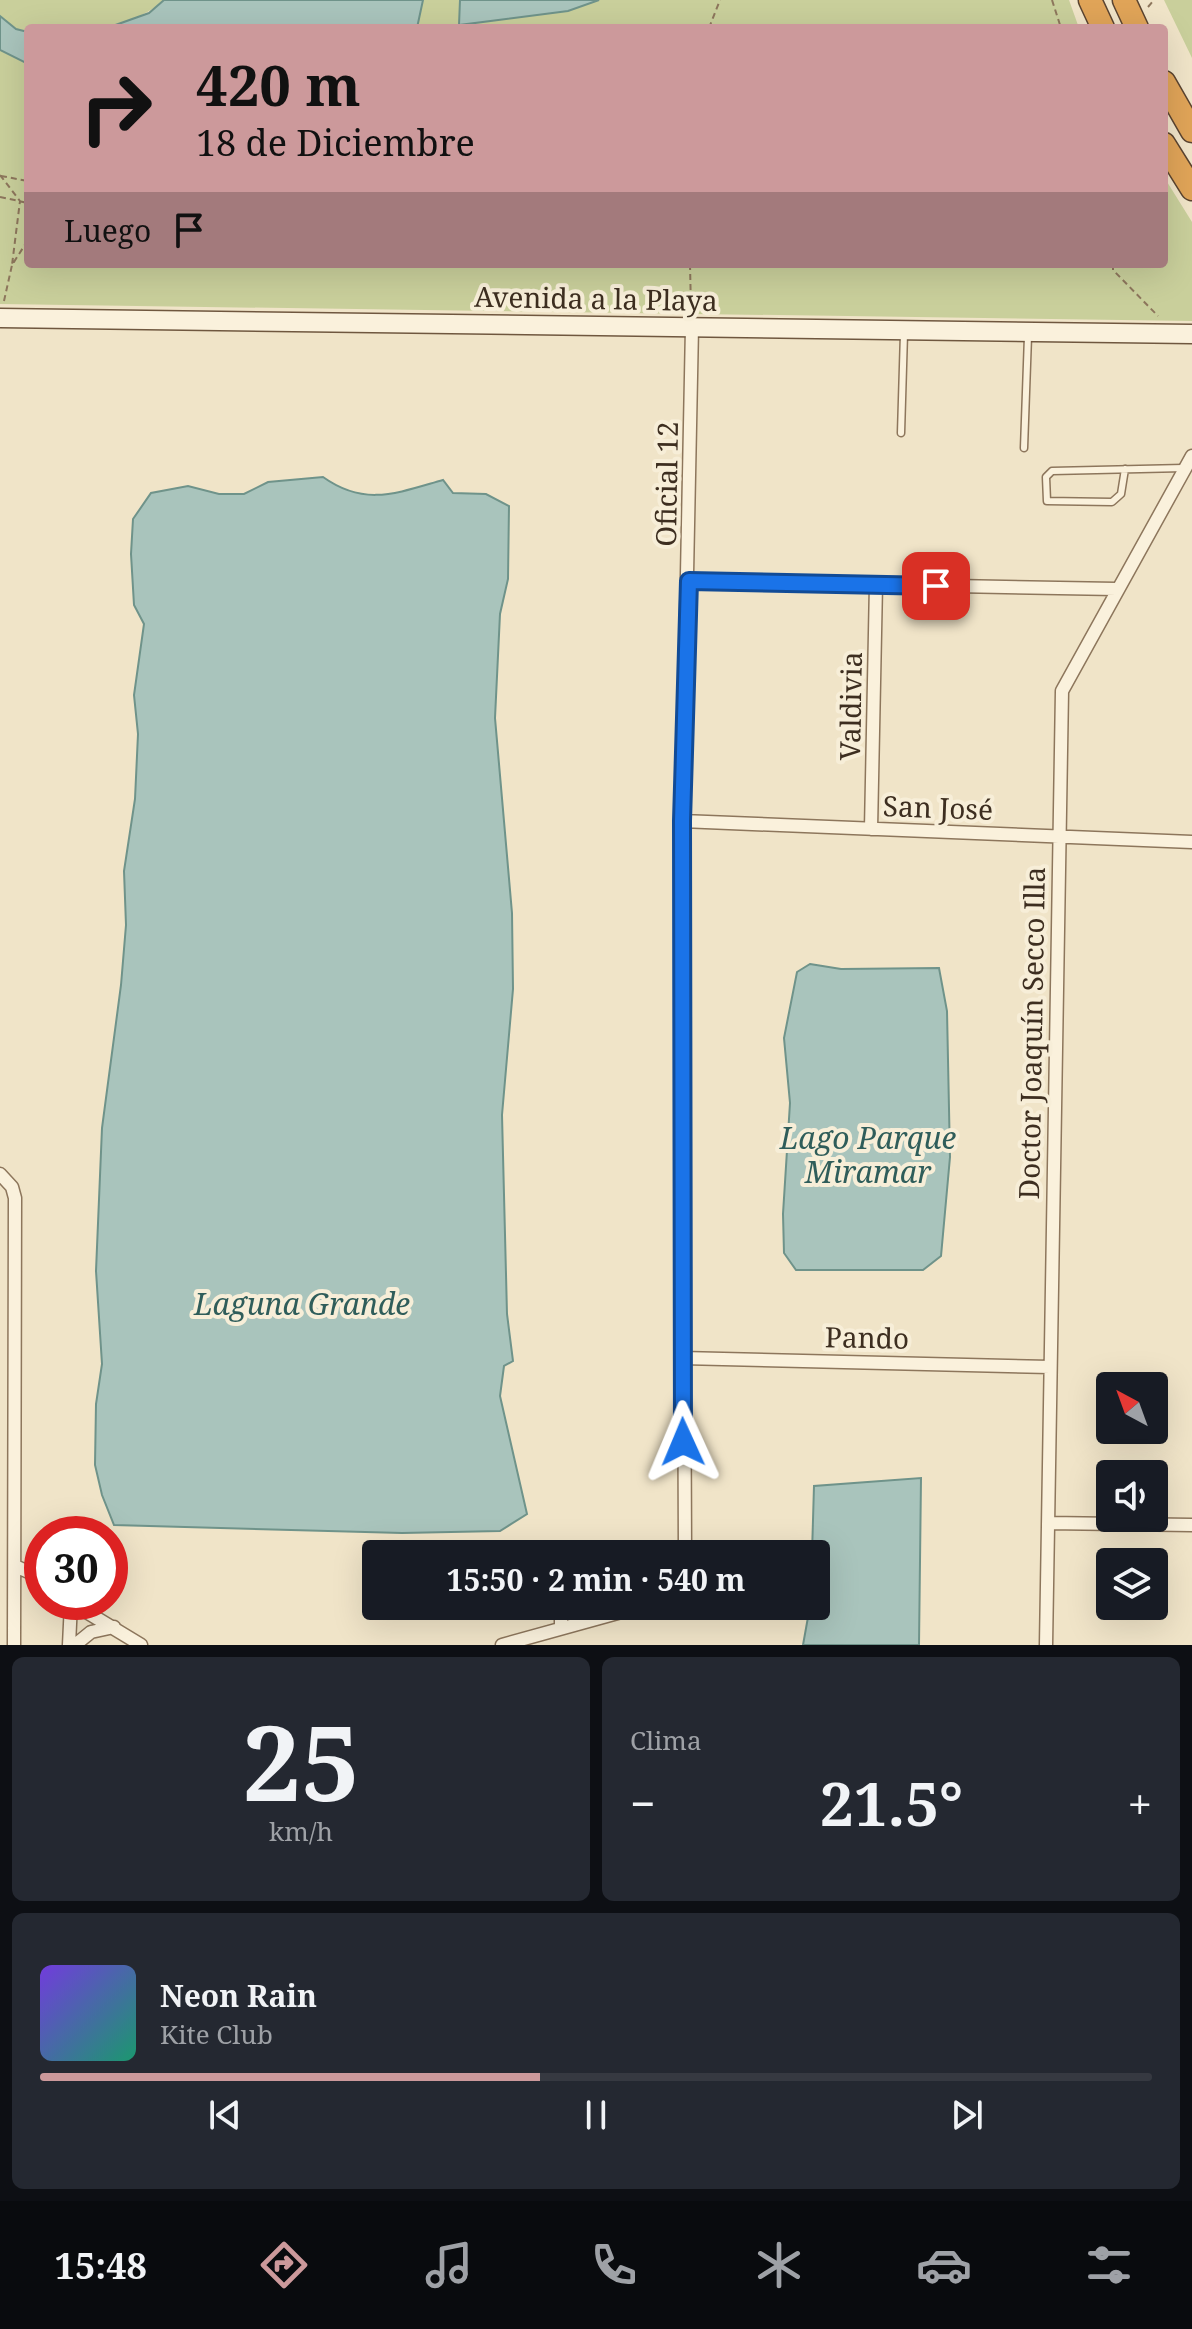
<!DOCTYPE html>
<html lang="es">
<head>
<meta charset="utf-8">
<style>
  :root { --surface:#171b24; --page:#242831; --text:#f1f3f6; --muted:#9ea1a6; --line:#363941; --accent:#cc999b }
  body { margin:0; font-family:"Noto Serif",serif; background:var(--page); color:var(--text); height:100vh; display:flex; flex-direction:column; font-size:30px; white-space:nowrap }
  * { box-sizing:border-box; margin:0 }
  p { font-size:26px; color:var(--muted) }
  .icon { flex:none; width:44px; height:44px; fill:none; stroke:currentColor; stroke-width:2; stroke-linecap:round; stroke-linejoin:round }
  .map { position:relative; height:1645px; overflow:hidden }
  .sheet { display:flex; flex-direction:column; gap:12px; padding:12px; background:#0d0f14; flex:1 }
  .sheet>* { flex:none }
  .hud { position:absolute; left:24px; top:24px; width:1144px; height:244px; border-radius:8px; box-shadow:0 8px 32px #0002; background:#cc999b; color:#111; overflow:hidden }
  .needle { width:52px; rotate:319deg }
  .buttons { position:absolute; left:1096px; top:1372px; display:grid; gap:16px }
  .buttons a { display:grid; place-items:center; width:72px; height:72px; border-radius:8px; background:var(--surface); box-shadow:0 8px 32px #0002; font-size:40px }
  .speed { position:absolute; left:24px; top:1516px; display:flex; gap:16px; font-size:40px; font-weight:700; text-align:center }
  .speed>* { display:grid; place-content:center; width:104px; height:104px; border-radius:50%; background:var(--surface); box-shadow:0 8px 32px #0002; line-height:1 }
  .speed .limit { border:12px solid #d22; background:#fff; color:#111 }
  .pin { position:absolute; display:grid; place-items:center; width:68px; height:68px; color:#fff; margin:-34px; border-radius:16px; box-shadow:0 4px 12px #0006 }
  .me { position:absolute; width:88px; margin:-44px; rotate:359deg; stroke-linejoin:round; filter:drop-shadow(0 0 6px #0008) }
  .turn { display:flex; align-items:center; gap:28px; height:168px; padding:0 40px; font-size:36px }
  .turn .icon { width:104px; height:104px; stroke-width:2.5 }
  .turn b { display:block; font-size:56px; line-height:68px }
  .then { display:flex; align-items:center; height:76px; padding:0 40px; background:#0003; gap:16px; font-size:30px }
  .big { font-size:60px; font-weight:700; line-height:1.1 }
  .sheet .widget { flex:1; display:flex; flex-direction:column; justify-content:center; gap:12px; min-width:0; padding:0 28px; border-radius:12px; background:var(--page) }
  .sheet .dial { align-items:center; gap:0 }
  .dial b { font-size:104px; line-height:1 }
  .song { display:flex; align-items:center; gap:24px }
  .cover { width:96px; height:96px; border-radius:12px; background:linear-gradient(135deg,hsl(260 70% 55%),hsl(160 70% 35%)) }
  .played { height:8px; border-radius:4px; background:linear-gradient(90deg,var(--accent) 45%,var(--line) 45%) }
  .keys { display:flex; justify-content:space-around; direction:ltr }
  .heat { display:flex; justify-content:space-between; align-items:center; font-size:44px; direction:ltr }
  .sheet .tiles { flex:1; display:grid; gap:12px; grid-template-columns:1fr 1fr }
  .widget:last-child { grid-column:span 2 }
  .trip { position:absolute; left:362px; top:1540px; width:468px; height:80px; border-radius:8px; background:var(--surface); box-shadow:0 8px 32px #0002; font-weight:700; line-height:80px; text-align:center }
  .menu { display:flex; height:128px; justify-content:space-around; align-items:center; background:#090b0e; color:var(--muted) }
  .menu .icon { width:56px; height:56px }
  .menu .selected { color:var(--accent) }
  .menu b { font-size:36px; color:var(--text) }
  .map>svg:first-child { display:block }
  .green { fill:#c9cf9b }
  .water { fill:#a9c4bc; stroke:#6f938a; stroke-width:2 }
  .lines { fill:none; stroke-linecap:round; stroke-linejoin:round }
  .lane-casing { stroke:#8d765c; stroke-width:9 }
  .street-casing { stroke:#8d765c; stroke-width:15 }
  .secondary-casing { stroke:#6f573f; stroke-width:21 }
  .highway-casing { stroke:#5b4430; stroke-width:25 }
  .path { stroke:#8d765c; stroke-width:2; stroke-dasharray:6 4; stroke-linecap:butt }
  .lane { stroke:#faf1dc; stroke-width:6 }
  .street { stroke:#faf1dc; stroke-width:12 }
  .secondary { stroke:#faf1dc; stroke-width:18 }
  .highway { stroke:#e0a458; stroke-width:22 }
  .route-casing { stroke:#114b97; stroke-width:20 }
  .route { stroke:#1a73e8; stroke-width:14 }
  .labels { text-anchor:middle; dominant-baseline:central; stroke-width:8; stroke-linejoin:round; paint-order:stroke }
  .street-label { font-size:28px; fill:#3d2e20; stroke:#f7eed8 }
  .water-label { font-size:30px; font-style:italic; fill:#2f5d5a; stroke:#f7eed8 }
</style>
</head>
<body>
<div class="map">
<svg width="1192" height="1645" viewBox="0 0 1192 1645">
  <rect width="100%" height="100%" fill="#f0e4c8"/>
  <!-- green -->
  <path class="green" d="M0 0H164C125 34 76 28 28 28V32L16 30 0 16Z
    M423 0H460V24L568 11 599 0H1069L1079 28H417Z
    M1164 0H1192V58Z
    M0 50 28 64V264H1164V177L1192 222V321L0 304Z"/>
  <!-- water -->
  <path class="water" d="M164 0H423L417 28H107L149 13Z
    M460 0H599L568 11 459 25Z
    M0 16 16 29 28 32V64L0 50Z
    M323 477C365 507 397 493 443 480L453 493 486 494 509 506 508 579 500 614 495 718 512 913 513 989 502 1115 507 1314 513 1361 504 1366 500 1396 527 1514 500 1531 402 1533 114 1525 102 1495 95 1465 96 1404 102 1364 96 1271 102 1128 121 985 126 925 124 871 135 799 138 734 134 695 144 624 134 605 131 554 133 519 151 493 188 486 219 494H244L268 482Z
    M810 964 841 969 939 968 947 1011 950 1157 941 1256 923 1270H796L784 1253 783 1214 790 1103 784 1038 797 972Z
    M921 1478 919 1645H803L810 1606H816V1554H812L814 1486Z"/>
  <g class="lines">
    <defs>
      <path id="lane" d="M901 433 904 333
        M1024 448 1028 336
        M1125 469 1121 494 1112 502 1047 501 1046 477 1052 471 1184 468"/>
      <path id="street" d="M689 581 1116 589
        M682 821 1192 842
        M871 829 876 584
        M0 1174 12 1187 15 1198 14 1645
        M682 1358 1050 1367
        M1048 1523 1192 1525
        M685 1554 682 821 692 327
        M15 1566 42 1578
        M70 1602 141 1645
        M561 1606V1626
        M69 1645 71 1603
        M75 1645 91 1632 114 1627
        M502 1645 643 1606
        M1046 1645 1062 691 1192 456"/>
      <path id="secondary" d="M0 318 1192 334"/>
      <path id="highway" d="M1090 0 1103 28
        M1124 0 1137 28
        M1164 82 1192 131
        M1164 144 1192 189"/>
    </defs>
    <!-- lane casing -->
    <use href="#lane" class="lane-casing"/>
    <!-- street casing -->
    <use href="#street" class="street-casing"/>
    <!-- secondary casing -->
    <use href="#secondary" class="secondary-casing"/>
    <!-- highway casing -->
    <use href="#highway" class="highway-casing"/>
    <!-- path -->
    <path class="path" d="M1052 0 1061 28
      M1148 7 1154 0
      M709 28 720 0
      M0 175 20 201 12 265
      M1 176 28 181
      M0 197 28 203
      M690 264 691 310
      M1113 264V270L1158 316
      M4 301 12 265 28 240"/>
    <!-- lane -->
    <use href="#lane" class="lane"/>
    <!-- street -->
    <use href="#street" class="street"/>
    <!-- secondary -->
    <use href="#secondary" class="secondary"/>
    <!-- highway -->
    <use href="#highway" class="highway"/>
  </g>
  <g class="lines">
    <defs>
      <path id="route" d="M683 1442 682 821 689 581 936 586"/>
    </defs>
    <!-- route casing -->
    <use href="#route" class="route-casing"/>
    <!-- route -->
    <use href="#route" class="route"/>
  </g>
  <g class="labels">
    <!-- street labels -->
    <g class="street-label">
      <text transform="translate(596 298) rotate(1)">Avenida a la Playa</text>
      <text transform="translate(666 484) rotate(-89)">Oficial 12</text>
      <text transform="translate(850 706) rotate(-89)">Valdivia</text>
      <text transform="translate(938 807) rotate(2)">San José</text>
      <text transform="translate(1031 1033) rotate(-89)">Doctor Joaquín Secco Illa</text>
      <text transform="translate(867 1337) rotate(1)">Pando</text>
    </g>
    <!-- water labels -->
    <g class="water-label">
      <text x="868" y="1137">Lago Parque<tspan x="868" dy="34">Miramar</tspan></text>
      <text x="302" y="1303">Laguna Grande</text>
    </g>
  </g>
</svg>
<div class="buttons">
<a><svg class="needle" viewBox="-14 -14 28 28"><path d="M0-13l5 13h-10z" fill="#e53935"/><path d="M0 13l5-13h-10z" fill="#9ea1a6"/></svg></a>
<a><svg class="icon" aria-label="sound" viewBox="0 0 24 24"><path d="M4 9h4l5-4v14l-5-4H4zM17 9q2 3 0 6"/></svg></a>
<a><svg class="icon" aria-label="layers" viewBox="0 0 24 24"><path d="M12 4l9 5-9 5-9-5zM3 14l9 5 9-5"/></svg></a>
</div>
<div class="speed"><div class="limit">30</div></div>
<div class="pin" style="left:936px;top:586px;background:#d93025"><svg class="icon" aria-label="arrive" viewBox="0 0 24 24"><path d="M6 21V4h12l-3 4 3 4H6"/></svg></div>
<svg class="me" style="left:683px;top:1442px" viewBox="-20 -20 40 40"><path d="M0-17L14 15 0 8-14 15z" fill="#1a73e8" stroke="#fff" stroke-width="4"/></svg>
<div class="trip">15:50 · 2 min · 540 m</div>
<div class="hud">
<div class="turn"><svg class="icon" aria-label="right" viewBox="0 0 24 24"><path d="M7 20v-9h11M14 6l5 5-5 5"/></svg><div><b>420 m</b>18 de Diciembre</div></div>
<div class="then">Luego<svg class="icon" aria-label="arrive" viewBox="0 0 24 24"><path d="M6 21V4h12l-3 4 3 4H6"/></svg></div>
</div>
</div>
<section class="sheet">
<div class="tiles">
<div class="widget dial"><b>25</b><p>km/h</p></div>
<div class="widget"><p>Clima</p>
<div class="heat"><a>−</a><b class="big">21.5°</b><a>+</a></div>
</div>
<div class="widget">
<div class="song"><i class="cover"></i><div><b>Neon Rain</b><p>Kite Club</p></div></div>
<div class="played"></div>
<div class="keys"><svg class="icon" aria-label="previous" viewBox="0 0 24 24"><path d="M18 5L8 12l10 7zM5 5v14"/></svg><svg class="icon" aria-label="pause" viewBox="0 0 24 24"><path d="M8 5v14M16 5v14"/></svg><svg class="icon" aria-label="next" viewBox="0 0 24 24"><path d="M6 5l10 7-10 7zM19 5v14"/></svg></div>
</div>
</div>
</section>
<nav class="menu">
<b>15:48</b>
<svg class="icon selected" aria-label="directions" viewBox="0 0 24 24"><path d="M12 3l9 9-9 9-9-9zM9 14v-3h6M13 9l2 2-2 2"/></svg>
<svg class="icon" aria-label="music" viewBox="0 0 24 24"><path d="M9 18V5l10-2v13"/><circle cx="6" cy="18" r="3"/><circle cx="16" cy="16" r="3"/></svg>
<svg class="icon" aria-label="phone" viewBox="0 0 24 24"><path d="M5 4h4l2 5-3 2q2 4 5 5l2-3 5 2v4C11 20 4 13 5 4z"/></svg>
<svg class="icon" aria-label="climate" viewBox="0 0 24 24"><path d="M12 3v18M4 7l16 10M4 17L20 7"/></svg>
<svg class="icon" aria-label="car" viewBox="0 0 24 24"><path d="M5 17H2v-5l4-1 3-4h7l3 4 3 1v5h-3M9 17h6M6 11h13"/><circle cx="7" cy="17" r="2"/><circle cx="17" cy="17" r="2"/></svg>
<svg class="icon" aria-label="filters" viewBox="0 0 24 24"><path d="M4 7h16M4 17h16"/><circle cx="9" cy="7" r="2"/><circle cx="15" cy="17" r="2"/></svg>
</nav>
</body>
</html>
